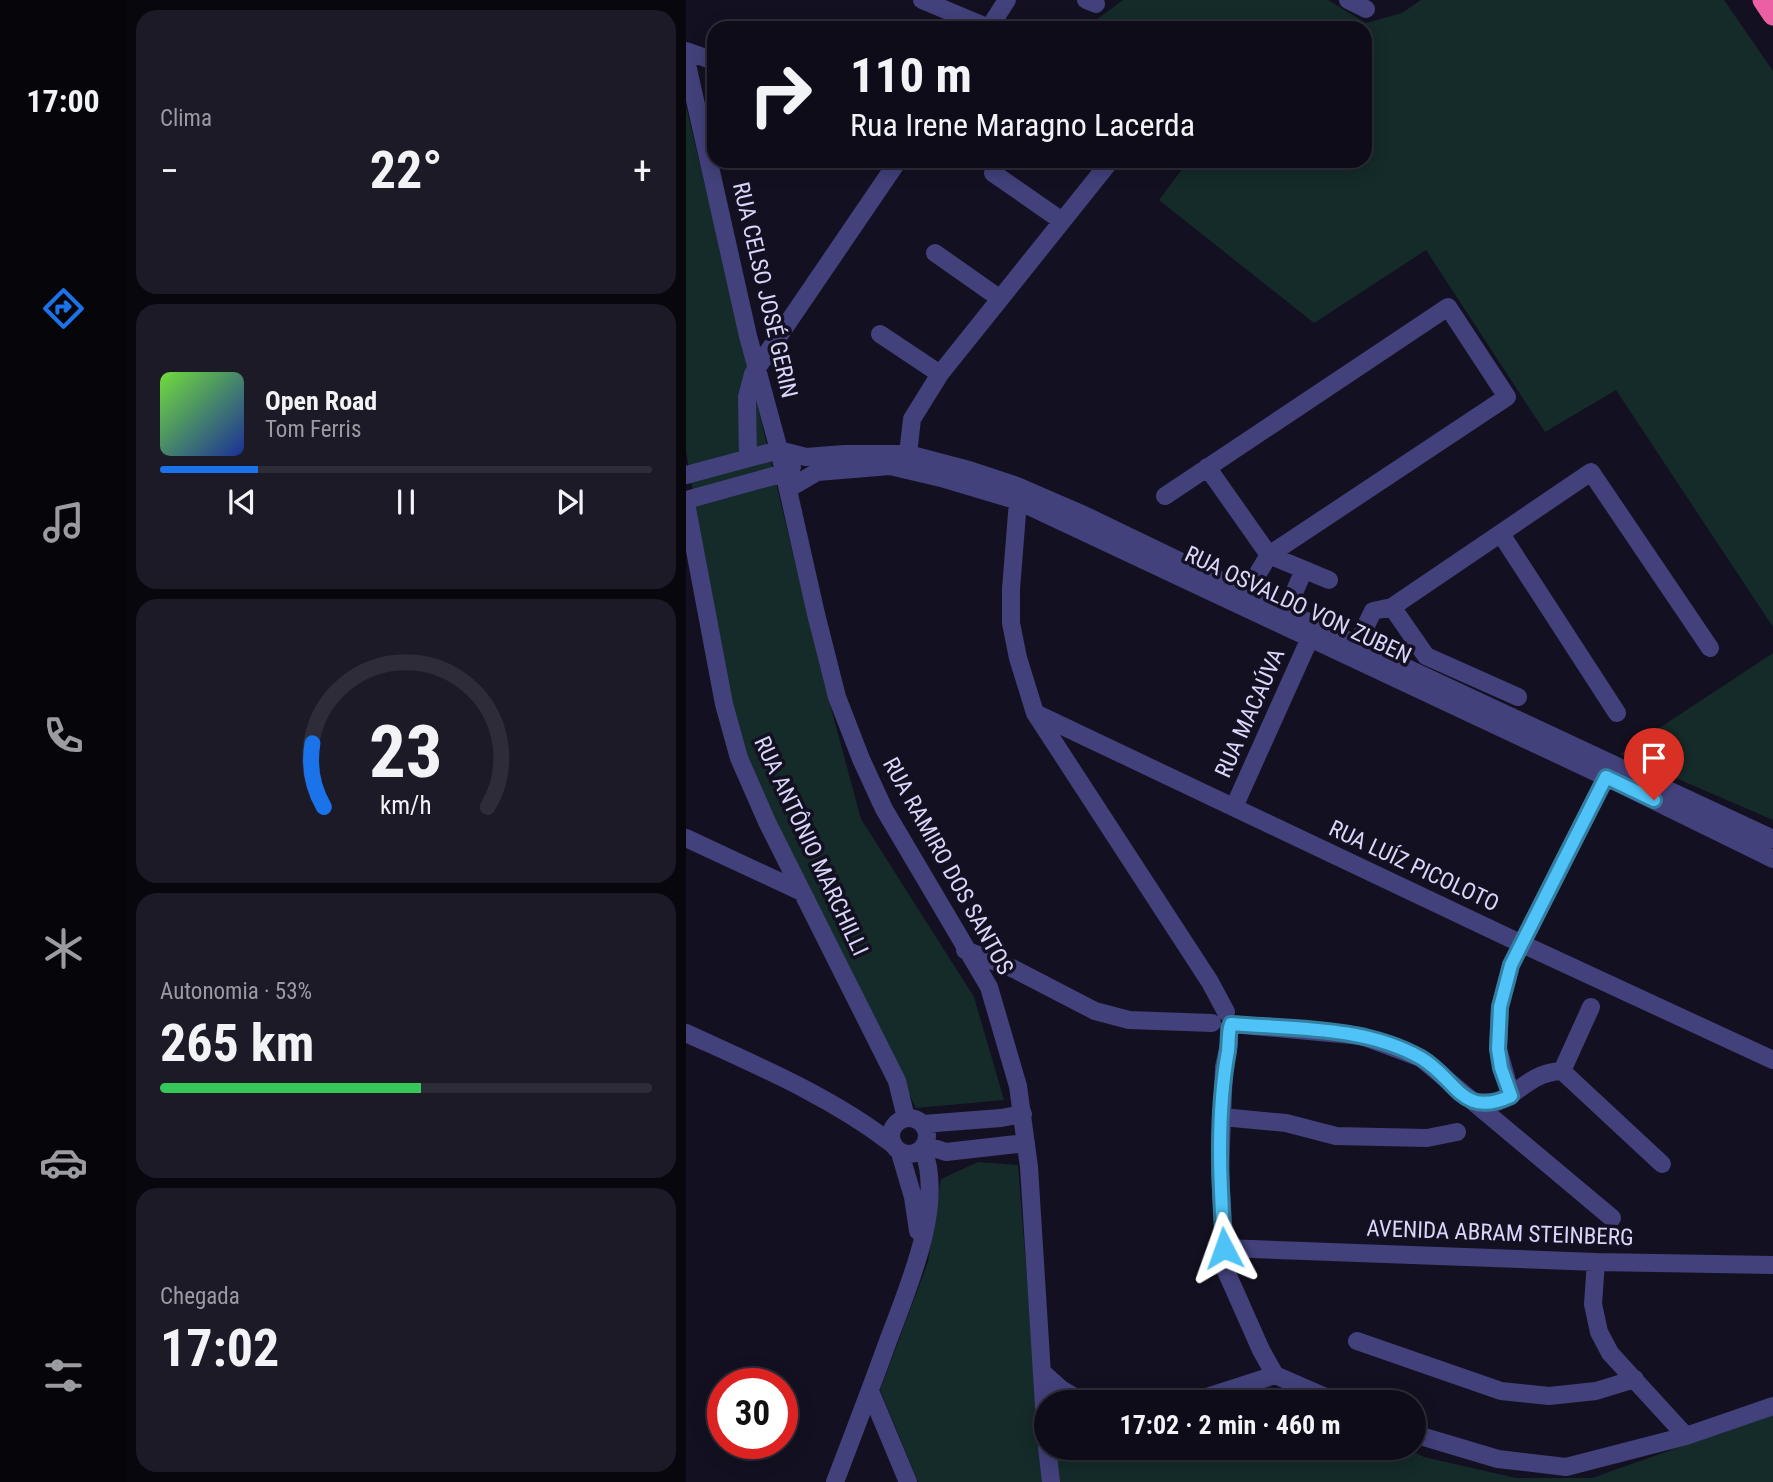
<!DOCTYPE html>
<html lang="pt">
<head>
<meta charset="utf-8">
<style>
  :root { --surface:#0e0c19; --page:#1c1a26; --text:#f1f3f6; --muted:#9b9ba2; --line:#2e2c38; --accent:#1a73e8 }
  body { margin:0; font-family:"Roboto Condensed",sans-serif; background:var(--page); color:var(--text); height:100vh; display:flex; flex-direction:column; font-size:26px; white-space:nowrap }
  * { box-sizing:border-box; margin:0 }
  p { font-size:23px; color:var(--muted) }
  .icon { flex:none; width:38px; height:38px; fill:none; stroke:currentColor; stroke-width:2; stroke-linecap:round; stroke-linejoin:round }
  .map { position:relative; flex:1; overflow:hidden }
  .details { display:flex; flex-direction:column; gap:10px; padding:10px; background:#08070e; width:560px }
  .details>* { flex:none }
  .hud { position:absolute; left:21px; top:21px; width:665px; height:147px; border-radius:21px; box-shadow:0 4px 18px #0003,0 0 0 2px var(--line); background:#0e0c19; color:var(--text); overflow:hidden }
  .speed { position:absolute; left:21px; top:1368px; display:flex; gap:14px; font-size:35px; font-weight:700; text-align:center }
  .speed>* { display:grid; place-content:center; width:91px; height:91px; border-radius:50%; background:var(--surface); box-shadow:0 4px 18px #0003,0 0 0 2px var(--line); line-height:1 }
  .speed .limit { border:10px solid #d22; background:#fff; color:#111 }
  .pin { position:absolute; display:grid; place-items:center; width:60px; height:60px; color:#fff; margin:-72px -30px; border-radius:50% 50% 50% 0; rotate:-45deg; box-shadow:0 0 7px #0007 }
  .pin .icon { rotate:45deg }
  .me { position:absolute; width:77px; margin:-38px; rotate:356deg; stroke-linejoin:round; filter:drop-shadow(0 0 5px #0008) }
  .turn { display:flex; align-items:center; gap:24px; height:147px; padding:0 28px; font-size:32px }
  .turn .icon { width:91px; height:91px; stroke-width:2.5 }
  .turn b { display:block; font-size:49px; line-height:60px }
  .big { font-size:52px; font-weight:700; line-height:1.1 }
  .details .widget { flex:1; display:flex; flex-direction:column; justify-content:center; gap:10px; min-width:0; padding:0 24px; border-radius:21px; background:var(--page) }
  .details .dial { align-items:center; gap:0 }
  .dial svg { height:182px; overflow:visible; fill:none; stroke:var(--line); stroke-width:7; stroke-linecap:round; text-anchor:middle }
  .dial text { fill:var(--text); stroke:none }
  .song { display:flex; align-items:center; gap:21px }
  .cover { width:84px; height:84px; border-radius:10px; background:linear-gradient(135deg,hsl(100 70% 55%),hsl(230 70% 35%)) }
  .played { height:7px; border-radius:4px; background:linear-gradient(90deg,var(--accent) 20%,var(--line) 20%) }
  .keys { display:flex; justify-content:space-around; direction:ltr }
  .heat { display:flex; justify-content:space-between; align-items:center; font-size:38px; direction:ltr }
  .charge { height:10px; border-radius:5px; background:linear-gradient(90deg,#34c759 53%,var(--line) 0) }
  .trip { position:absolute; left:348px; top:1390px; width:392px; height:70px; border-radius:35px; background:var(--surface); box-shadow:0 4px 18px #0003,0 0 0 2px var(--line); font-weight:700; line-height:70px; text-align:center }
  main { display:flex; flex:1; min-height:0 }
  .tabs { display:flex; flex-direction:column; width:126px; justify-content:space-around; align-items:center; background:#06050a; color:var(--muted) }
  .tabs .icon { width:49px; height:49px }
  .tabs .on { color:var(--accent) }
  .tabs b { font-size:32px; color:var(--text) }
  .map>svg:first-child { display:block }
  .green { fill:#142b29 }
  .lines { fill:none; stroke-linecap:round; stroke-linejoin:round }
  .minor { stroke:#42417b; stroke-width:18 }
  .highway { stroke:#ec5fa5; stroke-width:21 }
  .route-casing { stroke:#337fa1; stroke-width:18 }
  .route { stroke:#4fc3f7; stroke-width:12 }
  .labels { text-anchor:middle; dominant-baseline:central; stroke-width:7; stroke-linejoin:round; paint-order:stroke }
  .street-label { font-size:23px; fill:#d9d6fa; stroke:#131021 }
</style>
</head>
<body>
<main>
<nav class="tabs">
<b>17:00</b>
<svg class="icon on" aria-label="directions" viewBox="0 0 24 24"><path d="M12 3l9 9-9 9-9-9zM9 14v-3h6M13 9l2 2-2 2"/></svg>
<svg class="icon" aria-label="music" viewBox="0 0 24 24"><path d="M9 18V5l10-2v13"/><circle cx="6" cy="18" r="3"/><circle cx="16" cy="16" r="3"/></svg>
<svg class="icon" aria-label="phone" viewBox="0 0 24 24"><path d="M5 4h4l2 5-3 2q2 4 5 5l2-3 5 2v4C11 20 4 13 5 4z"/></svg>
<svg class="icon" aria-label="climate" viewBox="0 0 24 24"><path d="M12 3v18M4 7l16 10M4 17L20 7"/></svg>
<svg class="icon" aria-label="car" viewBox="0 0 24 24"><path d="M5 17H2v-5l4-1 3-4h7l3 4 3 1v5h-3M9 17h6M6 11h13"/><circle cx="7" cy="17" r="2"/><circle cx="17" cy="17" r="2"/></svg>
<svg class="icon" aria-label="filters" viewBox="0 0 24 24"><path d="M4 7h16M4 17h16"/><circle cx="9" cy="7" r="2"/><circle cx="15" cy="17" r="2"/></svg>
</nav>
<section class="details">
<div class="widget"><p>Clima</p>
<div class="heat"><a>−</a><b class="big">22°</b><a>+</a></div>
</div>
<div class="widget">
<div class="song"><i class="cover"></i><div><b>Open Road</b><p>Tom Ferris</p></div></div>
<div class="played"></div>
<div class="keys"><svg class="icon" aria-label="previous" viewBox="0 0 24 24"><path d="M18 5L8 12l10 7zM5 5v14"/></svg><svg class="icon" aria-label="pause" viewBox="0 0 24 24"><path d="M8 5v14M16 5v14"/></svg><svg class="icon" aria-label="next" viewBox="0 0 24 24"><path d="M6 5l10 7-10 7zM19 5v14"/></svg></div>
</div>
<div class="widget dial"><svg viewBox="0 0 100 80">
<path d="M14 69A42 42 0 1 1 86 69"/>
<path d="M14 69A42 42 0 0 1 9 41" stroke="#1a73e8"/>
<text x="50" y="56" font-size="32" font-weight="700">23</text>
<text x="50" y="72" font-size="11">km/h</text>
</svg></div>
<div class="widget"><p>Autonomia · 53%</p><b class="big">265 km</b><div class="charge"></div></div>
<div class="widget"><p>Chegada</p><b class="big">17:02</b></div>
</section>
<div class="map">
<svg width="1087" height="1482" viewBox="0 0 1087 1482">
  <rect width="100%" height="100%" fill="#131021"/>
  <!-- green -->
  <path class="green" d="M437 0H642L680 23 716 13 735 0H1038L1087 71V627L930 390 859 432 740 250 628 323 473 200 502 161H679V28H399Z
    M0 106 134 667 175 819 288 997 318 1100 230 1108 58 756 39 679 0 451Z
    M1087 653V820L934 754Z
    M292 1162 332 1165 357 1482H232L194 1390 242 1262 255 1179Z
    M583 1387 619 1402H531Z
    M1087 1414V1482H372L370 1447H718L738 1457 830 1478H906Z"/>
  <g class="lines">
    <!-- minor -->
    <path class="minor" d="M236 0 303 28 321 0
      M400 0 410 4
      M662 0 680 9
      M0 51 28 61
      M0 60 62 336 93 450 130 614 151 697 175 759 198 809 303 987 332 1086 343 1167 360 1438
      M307 173 376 221
      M249 253 313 298
      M194 334 254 374
      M222 454 226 419 254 374 422 164
      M62 458 61 397 67 374 212 161
      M521 467 583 555 643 580
      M0 475 93 450 120 457 158 454H222L283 470 331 486 398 515 560 593 1087 839
      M102 489 131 472 204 466 255 478 332 501 920 777 1087 859
      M479 496 762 307 821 397 583 555 560 593
      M0 500 98 473 106 467
      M332 501 325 589V623L332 658 349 713 524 982 540 1012
      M0 503 38 704 53 758 81 822 211 1081 220 1118
      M815 534 931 713
      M706 607 740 656 832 697
      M600 611 618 570
      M671 644 687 611 706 607 905 472 1024 648
      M349 713 836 944 1087 1060
      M548 807 624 638
      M0 838 116 892
      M279 950 328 969 409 1011 443 1020 526 1023
      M545 1024 676 1036 735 1058 926 1218
      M543 1027V1044L538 1067 534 1173 540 1271 575 1350 589 1375 651 1402
      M0 1033C70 1065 144 1096 205 1143
      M876 1071 905 1007
      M825 1095C842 1082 854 1072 876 1071L976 1164
      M791 1103 811 1102 825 1095 812 1049 814 1007 825 965 920 777
      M536 1117 600 1123 650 1136 741 1138 771 1132
      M205 1136a18 18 0 1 1 36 0a18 18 0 1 1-36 0Z
      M237 1124 315 1118 337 1114
      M239 1145 260 1152 340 1143
      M214 1153 227 1197 232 1231
      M538 1248 910 1262 1087 1265
      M910 1262 907 1304 913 1332 924 1353 1000 1436
      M671 1341 815 1391 863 1396 910 1391 949 1379
      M356 1372 375 1389 397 1402
      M184 1391 222 1482
      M505 1402 589 1375
      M728 1434 812 1459 880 1467 1000 1436 1087 1406
      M361 1447 365 1482
      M149 1482C167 1435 185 1388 202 1341 222 1287 259 1205 237 1149"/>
    <!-- highway -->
    <path class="highway" d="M1077 0 1087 15"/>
  </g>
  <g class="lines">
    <defs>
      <path id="route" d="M538 1248C534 1183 530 1116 542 1051 543 1042 542 1032 545 1024 607 1029 679 1026 735 1058 771 1079 775 1119 825 1096L815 1068 812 1049 814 1007 825 965 920 777 968 800"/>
    </defs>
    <!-- route casing -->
    <use href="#route" class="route-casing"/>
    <!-- route -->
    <use href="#route" class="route"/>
  </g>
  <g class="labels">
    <!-- street labels -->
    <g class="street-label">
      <text transform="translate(79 290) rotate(77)">RUA CELSO JOSÉ GERIN</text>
      <text transform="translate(612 605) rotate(25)">RUA OSVALDO VON ZUBEN</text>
      <text transform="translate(564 713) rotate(-66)">RUA MACAÚVA</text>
      <text transform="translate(125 846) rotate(65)">RUA ANTÔNIO MARCHILLI</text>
      <text transform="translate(262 866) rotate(61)">RUA RAMIRO DOS SANTOS</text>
      <text transform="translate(728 866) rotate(25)">RUA LUÍZ PICOLOTO</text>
      <text transform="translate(814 1233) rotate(2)">AVENIDA ABRAM STEINBERG</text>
    </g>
  </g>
</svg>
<div class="speed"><div class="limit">30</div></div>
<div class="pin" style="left:968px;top:800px;background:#d93025"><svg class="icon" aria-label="arrive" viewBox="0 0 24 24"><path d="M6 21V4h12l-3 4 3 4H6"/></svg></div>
<svg class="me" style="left:538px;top:1248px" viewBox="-20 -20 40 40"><path d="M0-17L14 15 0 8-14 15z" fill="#4fc3f7" stroke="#fff" stroke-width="4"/></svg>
<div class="trip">17:02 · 2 min · 460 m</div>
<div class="hud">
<div class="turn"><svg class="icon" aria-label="right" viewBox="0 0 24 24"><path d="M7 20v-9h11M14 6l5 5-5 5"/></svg><div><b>110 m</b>Rua Irene Maragno Lacerda</div></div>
</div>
</div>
</main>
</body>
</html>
